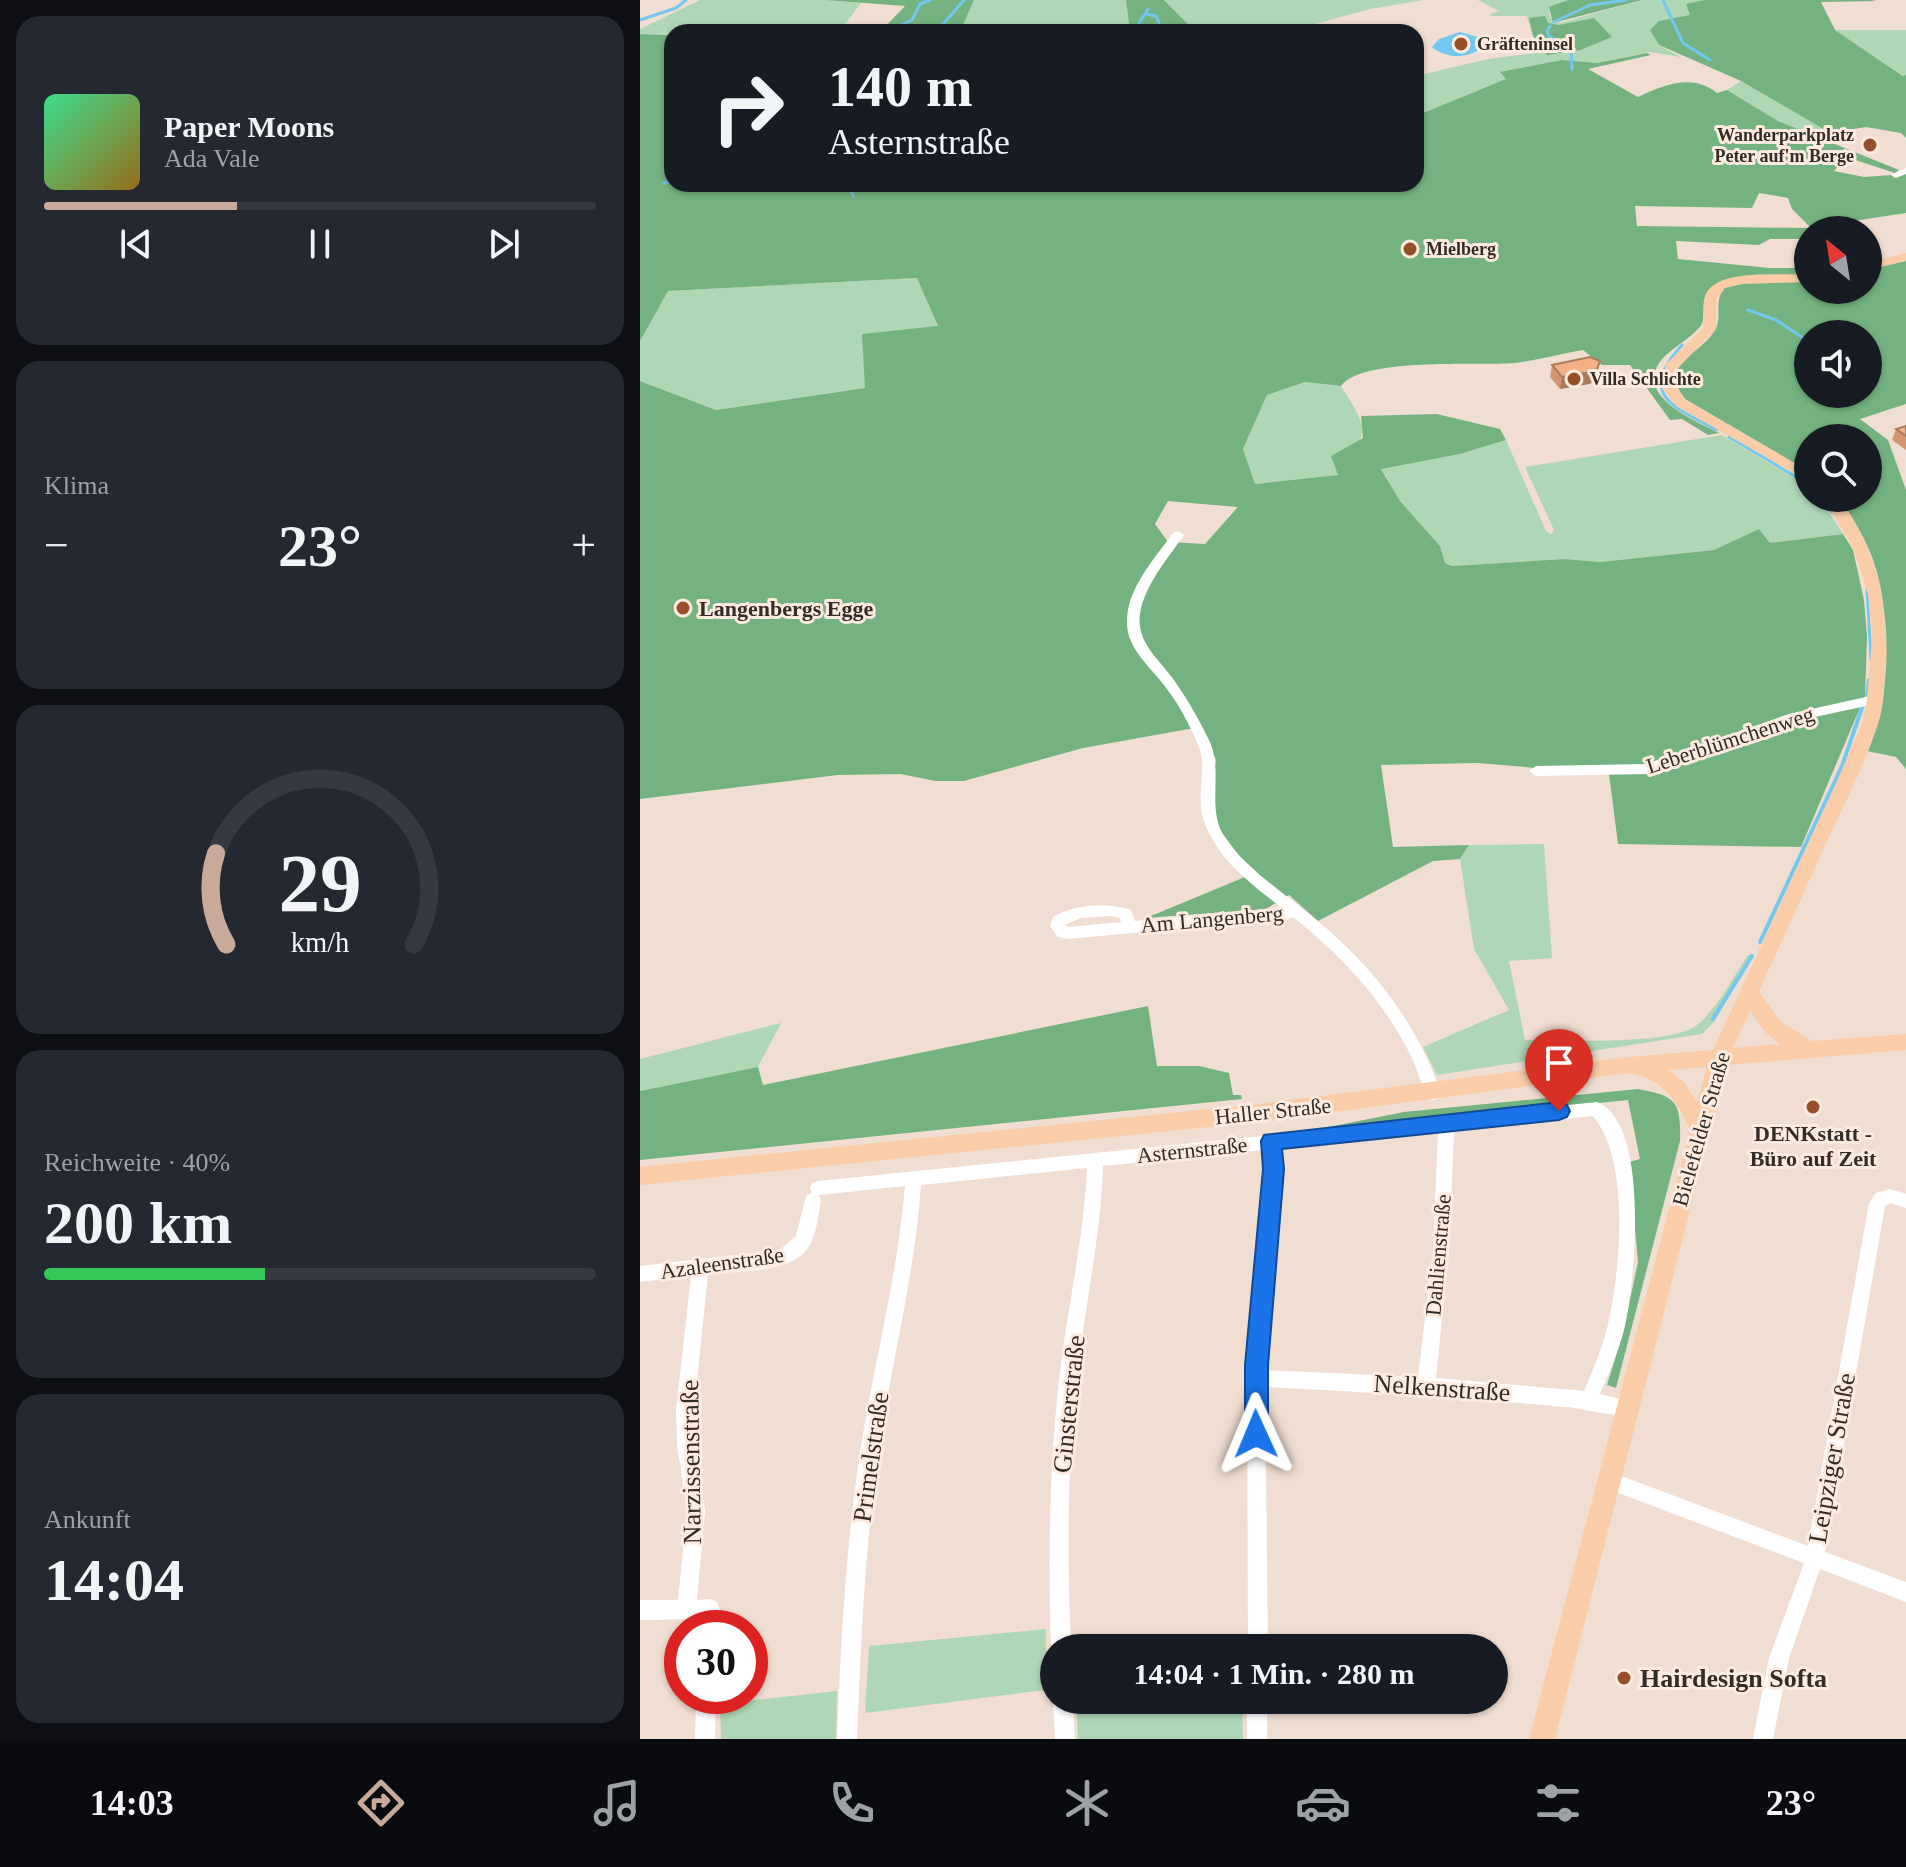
<!DOCTYPE html>
<html lang="de">
<head>
<meta charset="utf-8">
<style>
  :root { --surface:#171b24; --page:#242831; --text:#f1f3f6; --muted:#9ea1a6; --line:#363941; --accent:#c8a99a }
  body { margin:0; font-family:"Times New Roman",serif; background:var(--page); color:var(--text); height:100vh; display:flex; flex-direction:column; font-size:30px; white-space:nowrap }
  * { box-sizing:border-box; margin:0 }
  p { font-size:26px; color:var(--muted) }
  .icon { flex:none; width:44px; height:44px; fill:none; stroke:currentColor; stroke-width:2; stroke-linecap:round; stroke-linejoin:round }
  .map { position:relative; flex:1; overflow:hidden }
  .details { display:flex; flex-direction:column; gap:16px; padding:16px; background:#0d0f14; width:640px }
  .details>* { flex:none }
  .top-card { position:absolute; left:24px; top:24px; width:760px; height:168px; border-radius:24px; box-shadow:0 2px 6px #0004; background:#171b24; color:var(--text); overflow:hidden }
  .needle { width:52px; rotate:330deg }
  .tools { position:absolute; left:1154px; top:216px; display:grid; gap:16px }
  .tools a { display:grid; place-items:center; width:88px; height:88px; border-radius:50%; background:var(--surface); box-shadow:0 2px 6px #0004; font-size:40px }
  .speed { position:absolute; left:24px; top:1610px; display:flex; gap:16px; font-size:40px; font-weight:700; text-align:center }
  .speed>* { display:grid; place-content:center; width:104px; height:104px; border-radius:50%; background:var(--surface); box-shadow:0 2px 6px #0004; line-height:1 }
  .speed .limit { border:12px solid #d22; background:#fff; color:#111 }
  .pin { position:absolute; display:grid; place-items:center; width:68px; height:68px; color:#fff; margin:-82px -34px; border-radius:50% 50% 50% 0; rotate:-45deg; box-shadow:0 0 8px #0007 }
  .pin .icon { rotate:45deg }
  .me { position:absolute; width:88px; margin:-44px; rotate:359deg; stroke-linejoin:round; filter:drop-shadow(0 0 6px #0008) }
  .turn { display:flex; align-items:center; gap:28px; height:168px; padding:0 32px; font-size:36px }
  .turn .icon { width:104px; height:104px; stroke-width:2.5 }
  .turn b { display:block; font-size:56px; line-height:68px }
  .big { font-size:60px; font-weight:700; line-height:1.1 }
  .details .card { flex:1; display:flex; flex-direction:column; justify-content:center; gap:12px; min-width:0; padding:0 28px; border-radius:24px; background:var(--page) }
  .details .dial { align-items:center; gap:0 }
  .dial svg { height:208px; overflow:visible; fill:none; stroke:var(--line); stroke-width:7; stroke-linecap:round; text-anchor:middle }
  .dial text { fill:var(--text); stroke:none }
  .song { display:flex; align-items:center; gap:24px }
  .cover { width:96px; height:96px; border-radius:12px; background:linear-gradient(135deg,hsl(150 70% 55%),hsl(40 70% 35%)) }
  .played { height:8px; border-radius:4px; background:linear-gradient(90deg,var(--accent) 35%,var(--line) 35%) }
  .keys { display:flex; justify-content:space-around; direction:ltr }
  .heat { display:flex; justify-content:space-between; align-items:center; font-size:44px; direction:ltr }
  .charge { height:12px; border-radius:6px; background:linear-gradient(90deg,#34c759 40%,var(--line) 0) }
  .trip { position:absolute; left:400px; top:1634px; width:468px; height:80px; border-radius:40px; background:var(--surface); box-shadow:0 2px 6px #0004; font-weight:700; line-height:80px; text-align:center }
  .menu { display:flex; height:128px; justify-content:space-around; align-items:center; background:#090b0e; color:var(--muted) }
  .menu .icon { width:56px; height:56px }
  .menu .active { color:var(--accent) }
  .menu b { font-size:36px; color:var(--text) }
  main { display:flex; flex:1; min-height:0 }
  .map>svg:first-child { display:block }
  .green { fill:#afd7b6 }
  .forest { fill:#74b381; fill-rule:evenodd }
  .water { fill:#74c7ee }
  .lines { fill:none; stroke-linecap:round; stroke-linejoin:round }
  .stream-far1 { stroke:#74c7ee; stroke-width:3 }
  .stream { stroke:#74c7ee; stroke-width:4 }
  .minor { fill:#fff; fill-rule:evenodd }
  .major { fill:#facda8; fill-rule:evenodd }
  .wall { fill:#d29772 }
  .shaded-wall { fill:#ab7b5d }
  .building { fill:#f4b085; stroke:#ab7b5d; stroke-width:2 }
  .route { fill:#1a73e8; stroke:#114b97; stroke-width:2 }
  .poi-dot { fill:#964f29; stroke:#feebdf; stroke-width:3 }
  .labels { text-anchor:middle; dominant-baseline:central; stroke-width:6; stroke-linejoin:round; paint-order:stroke }
  .far-poi-label { font-size:18px; font-weight:bold; fill:#332c27; stroke:#feebdf; text-anchor:start }
  .poi-label { font-size:22px; font-weight:bold; fill:#332c27; stroke:#feebdf; text-anchor:start }
  .street-label { font-size:22px; fill:#332c27; stroke:#feebdf }
  .near-street-label { font-size:26px; fill:#332c27; stroke:#feebdf }
  .near-poi-label { font-size:26px; font-weight:bold; fill:#332c27; stroke:#feebdf; text-anchor:start }
</style>
</head>
<body>
<main>
<section class="details">
<div class="card">
<div class="song"><i class="cover"></i><div><b>Paper Moons</b><p>Ada Vale</p></div></div>
<div class="played"></div>
<div class="keys"><svg class="icon" aria-label="previous" viewBox="0 0 24 24"><path d="M18 5L8 12l10 7zM5 5v14"/></svg><svg class="icon" aria-label="pause" viewBox="0 0 24 24"><path d="M8 5v14M16 5v14"/></svg><svg class="icon" aria-label="next" viewBox="0 0 24 24"><path d="M6 5l10 7-10 7zM19 5v14"/></svg></div>
</div>
<div class="card"><p>Klima</p>
<div class="heat"><a>−</a><b class="big">23°</b><a>+</a></div>
</div>
<div class="card dial"><svg viewBox="0 0 100 80">
<path d="M14 69A42 42 0 1 1 86 69"/>
<path d="M14 69A42 42 0 0 1 10 34" stroke="#c8a99a"/>
<text x="50" y="56" font-size="32" font-weight="700">29</text>
<text x="50" y="72" font-size="11">km/h</text>
</svg></div>
<div class="card"><p>Reichweite · 40%</p><b class="big">200 km</b><div class="charge"></div></div>
<div class="card"><p>Ankunft</p><b class="big">14:04</b></div>
</section>
<div class="map">
<svg width="1266" height="1739" viewBox="0 0 1266 1739">
  <rect width="100%" height="100%" fill="#f1ded2"/>
  <!-- green -->
  <path class="green" d="M60 0H184L221 3 199 32 0 34V29Z
    M334 0H486L489 24 322 25Z
    M524 0H784L730 9 646 32H556Z
    M838 0H928L909 8 910 17 920 23 1002 0H1132L1019 45 1041 57 1010 52 957 63 922 60 861 72 867 79 777 117 776 76 848 59 903 52 893 36 887 16H851L850 14 859 11Z
    M1195 30H1266V75L1264 76Z
    M1101 81 1190 133 1171 135 1138 121 1087 90Z
    M278 278 298 327 225 388 76 410 0 381V341L27 291Z
    M665 382 701 386C731 433 728 430 698 475L615 484 603 449 627 395Z
    M1082 435 1168 486V498H1180L1203 534 1130 543 1119 529 1074 550 960 562 924 559 812 566 805 563 800 546 760 501 741 468 820 454 866 440 906 531 911 534 914 530 885 467Z
    M904 844 912 958 869 961 885 1040C921 1040 1030 1046 1057 1025 1078 1008 1093 977 1108 955H1112L1074 1022 1062 1034 797 1075 783 1047 869 1010 834 949 820 859 829 845Z
    M141 1023 118 1067 0 1091V1059Z
    M406 1629 405 1690 225 1713 229 1646Z
    M197 1691 196 1739H81L80 1704Z
    M436 1700H602L603 1739H438Z"/>
  <!-- forest -->
  <path class="forest" d="M184 0H334L323 25 489 24 486 0H524L556 32H240L265 6Z
    M928 0H1002L913 23 909 7Z
    M1065 0H1231L1237 1 1181 2 1195 30 1263 76 1266 75V138L1261 133 1226 127 1190 133 1101 81 1019 45 1010 30 1019 21 1050 15 1046 4Z
    M905 16 908 23 919 25 954 18 972 37 940 50 907 55 893 36 889 18Z
    M0 34 32 35V184H776V116L866 79 860 72 922 60 957 63 1007 53 1011 55 948 69 998 97C1024 85 1052 73 1077 93L1087 90 1138 121 1259 170 1255 173 1206 157 1194 171 1224 177 1251 175 1255 178 1266 173V213L1181 226 1184 230H1168V239H1130L1119 245 1036 241 1038 259 1130 268H1168V276C1147 277 1077 273 1068 292 1063 301 1065 314 1062 324 1052 338 1036 345 1024 357 989 394 1054 420 1079 433L1068 435 1042 419 1030 420 990 365H962L943 350C920 354 898 360 875 363 837 366 722 357 701 386L665 382 627 395 603 449 615 484 698 475 691 456 723 438 721 416 797 414 860 429 866 440 820 454 741 469 760 501 800 546 805 563 812 566 924 559 960 562 1074 550 1119 529 1130 543 1203 534 1213 550 1224 600 1227 637 1225 696 1161 847 978 844 969 774 837 763 741 765 753 847 829 845 820 859 793 861 678 921 649 895 626 909 506 918 617 872 600 857 577 826 571 801 576 760 560 727 443 748 324 781H295L261 774 198 775 0 799V381L76 410 225 388 222 334 298 326 277 278 28 291 0 341ZM1119 193 1148 198 1152 209 1171 228 997 226 995 206 1112 208ZM528 501 597 507V508L565 544 528 542 515 524Z
    M1266 261V404L1220 419 1248 440 1266 490V769L1256 757 1227 751C1244 652 1265 585 1198 498H1228V438H1168V471L1045 399C1017 363 1060 356 1075 330 1083 315 1073 305 1084 288L1103 283 1168 281V290H1228V269ZM1168 334H1228V394H1168Z
    M508 1006 517 1066H559L589 1073 593 1095H601L602 1099 0 1160V1091L118 1067 123 1085Z
    M998 1089C1037 1096 1041 1102 1040 1141L976 1388 967 1385 983 1333 998 1262 989 1162 1000 1159 988 1100 658 1133 764 1112Z"/>
  <!-- water -->
  <path class="water" d="M820 32 842 38V48C827 59 806 59 792 47L799 39Z"/>
  <g class="lines">
    <!-- stream-far1 -->
    <path class="stream-far1" d="M1023 0 1043 43 1070 60
      M506 14 516 16 519 23
      M0 20 36 8 46 0
      M914 22 950 5 986 0
      M499 23 508 9
      M910 26 907 31 909 36 929 49
      M298 30 324 0
      M246 32 272 20 280 4 290 0
      M492 32 499 26
      M931 52 932 69
      M24 183 32 181
      M210 184 213 196
      M1108 310 1136 320 1168 341
      M1042 345C997 395 1032 406 1077 430
      M1089 437 1168 484
      M1182 498 1192 512
      M1227 589 1231 660"/>
    <!-- stream -->
    <path class="stream" d="M1227 696 1229 680
      M1120 942 1202 766 1223 705
      M1073 1019 1112 956"/>
    <!-- minor -->
    <path class="minor" d="M1266 168V174L1256 178 1251 175Z
      M538 531 544 535C530 555 514 574 505 596 487 639 517 654 538 686 549 702 559 720 568 738 585 770 565 807 585 838 608 871 645 893 675 919 732 965 777 1023 801 1093L799 1098 793 1100 787 1098C781 1083 777 1067 769 1052 742 999 700 954 653 917L641 922 567 926 429 939 418 937 410 926 413 917C436 904 466 902 491 910L495 921 643 909C619 890 590 869 574 842 569 833 564 824 562 814 557 789 568 766 557 742 549 724 539 705 527 689 513 669 487 650 487 623 486 589 515 558 534 532ZM471 916 480 918 481 922 429 927 424 925 441 918Z
      M1235 695 1240 697 1241 700 1240 703 1156 721 1007 774 896 776 889 771 896 766 1006 764 1149 714Z
      M957 1102C1011 1123 995 1285 984 1330 978 1352 969 1373 960 1394L992 1402 995 1408 992 1414C982 1419 941 1408 926 1407 826 1398 726 1392 625 1387L628 1648H608L607 1378 625 1169 624 1150 463 1166C461 1238 444 1308 437 1379 427 1468 427 1558 431 1648H414V1655L411 1648C408 1559 409 1469 419 1380 427 1309 444 1239 447 1168L281 1185C275 1272 253 1356 240 1442 225 1541 221 1640 217 1739H197C201 1639 206 1539 222 1440 236 1355 258 1272 265 1186L179 1195 181 1200C178 1216 177 1234 168 1248 152 1273 95 1271 68 1274L54 1410 55 1444 65 1511 57 1600 70 1599 77 1602 80 1609 79 1628H59L60 1619 0 1620V1600H38L47 1511 37 1444 36 1410 51 1276 0 1282V1266L140 1250 156 1236 165 1200 167 1195 172 1193 170 1188 172 1183 178 1181ZM953 1116C992 1162 980 1277 966 1333 960 1353 952 1372 944 1391L796 1378 809 1251 814 1130ZM798 1132 793 1251 778 1377 625 1370 641 1169 640 1148Z
      M1250 1189 1266 1194V1208L1250 1203 1245 1206 1185 1552 1266 1582V1602L1180 1569 1149 1658 1133 1739H1113L1129 1658 1164 1563 968 1489 962 1486 959 1480 962 1474 968 1471 1168 1546 1229 1203 1236 1193Z
      M56 1696H76L75 1739H55Z
      M414 1698V1700H433L435 1739H415L413 1700Z
      M607 1700H627V1739H607Z"/>
    <!-- major -->
    <path class="major" d="M1266 253V261L1228 270V262Z
      M1168 274V282L1103 284 1085 288 1077 299 1076 329 1038 368 1035 385 1046 400 1168 471V481L1036 406 1021 385 1026 364 1063 328C1064 318 1062 306 1065 296 1075 267 1144 276 1168 274Z
      M1184 498H1199C1237 549 1250 607 1246 670 1244 688 1244 706 1238 724 1225 764 1205 803 1187 841 1165 891 1142 941 1119 991L1140 1021 1172 1041 1266 1034V1050L1087 1065 915 1739H889L1050 1130C1038 1102 1021 1077 989 1073L618 1122 0 1185V1167L618 1104 989 1057 1073 1050 1198 779 1222 723 1227 700 1232 639 1228 594 1214 550ZM1110 1011 1126 1033 1140 1044 1093 1048ZM1067 1067 1057 1102 1044 1082 1029 1070Z"/>
  </g>
  <!-- wall -->
  <path class="wall" d="M912 365 958 373 955 381 949 384 920 389 910 377Z
    M1266 426V450L1252 440 1256 429Z"/>
  <!-- shaded-wall -->
  <path class="shaded-wall" d="M960 361 955 381 949 384 920 389 922 377Z"/>
  <!-- building -->
  <path class="building" d="M950 357 960 361 957 369 951 372 922 377 912 365Z
    M1266 426V436L1256 429Z"/>
  <!-- route -->
  <path class="route" d="M919 1102 927 1105 930 1111 927 1117 919 1120 642 1149 644 1169 628 1365V1434L625 1442 616 1446 608 1442 605 1434V1365L623 1169 621 1141 624 1135Z"/>
  <!-- markers -->
  <g class="poi-dot">
    <circle cx="821" cy="44" r="8"/>
    <circle cx="1230" cy="145" r="8"/>
    <circle cx="770" cy="249" r="8"/>
    <circle cx="934" cy="379" r="8"/>
    <circle cx="43" cy="608" r="8"/>
    <circle cx="1173" cy="1107" r="8"/>
    <circle cx="984" cy="1678" r="8"/>
  </g>
  <g class="labels">
    <!-- far-poi labels -->
    <g class="far-poi-label">
      <text x="837" y="44">Gräfteninsel</text>
      <text x="1214" y="135" text-anchor="end">Wanderparkplatz<tspan x="1214" dy="21">Peter auf'm Berge</tspan></text>
      <text x="786" y="249">Mielberg</text>
      <text x="950" y="379">Villa Schlichte</text>
    </g>
    <!-- poi labels -->
    <g class="poi-label">
      <text x="59" y="608">Langenbergs Egge</text>
      <text x="1173" y="1133" text-anchor="middle">DENKstatt -<tspan x="1173" dy="25">Büro auf Zeit</tspan></text>
    </g>
    <!-- street labels -->
    <g class="street-label">
      <text transform="translate(1090 740) rotate(-18)">Leberblümchenweg</text>
      <text transform="translate(572 919) rotate(-5)">Am Langenberg</text>
      <text transform="translate(633 1111) rotate(-6)">Haller Straße</text>
      <text transform="translate(1061 1129) rotate(-74)">Bielefelder Straße</text>
      <text transform="translate(552 1150) rotate(-6)">Asternstraße</text>
      <text transform="translate(798 1255) rotate(-85)">Dahlienstraße</text>
      <text transform="translate(82 1263) rotate(-8)">Azaleenstraße</text>
    </g>
    <!-- near-street labels -->
    <g class="near-street-label">
      <text transform="translate(802 1388) rotate(4)">Nelkenstraße</text>
      <text transform="translate(429 1404) rotate(-84)">Ginsterstraße</text>
      <text transform="translate(231 1457) rotate(-82)">Primelstraße</text>
      <text transform="translate(1192 1458) rotate(-80)">Leipziger Straße</text>
      <text transform="translate(51 1462) rotate(-91)">Narzissenstraße</text>
    </g>
    <!-- near-poi labels -->
    <g class="near-poi-label">
      <text x="1000" y="1678">Hairdesign Softa</text>
    </g>
  </g>
</svg>
<div class="tools">
<a><svg class="needle" viewBox="-14 -14 28 28"><path d="M0-13l5 13h-10z" fill="#e53935"/><path d="M0 13l5-13h-10z" fill="#9ea1a6"/></svg></a>
<a><svg class="icon" aria-label="sound" viewBox="0 0 24 24"><path d="M4 9h4l5-4v14l-5-4H4zM17 9q2 3 0 6"/></svg></a>
<a><svg class="icon" aria-label="search" viewBox="0 0 24 24"><circle cx="10" cy="10" r="6"/><path d="M15 15l6 6"/></svg></a>
</div>
<div class="speed"><div class="limit">30</div></div>
<div class="pin" style="left:919px;top:1111px;background:#d93025"><svg class="icon" aria-label="arrive" viewBox="0 0 24 24"><path d="M6 21V4h12l-3 4 3 4H6"/></svg></div>
<svg class="me" style="left:616px;top:1434px" viewBox="-20 -20 40 40"><path d="M0-17L14 15 0 8-14 15z" fill="#1a73e8" stroke="#fff" stroke-width="4"/></svg>
<div class="trip">14:04 · 1 Min. · 280 m</div>
<div class="top-card">
<div class="turn"><svg class="icon" aria-label="right" viewBox="0 0 24 24"><path d="M7 20v-9h11M14 6l5 5-5 5"/></svg><div><b>140 m</b>Asternstraße</div></div>
</div>
</div>
</main>
<nav class="menu">
<b>14:03</b>
<svg class="icon active" aria-label="directions" viewBox="0 0 24 24"><path d="M12 3l9 9-9 9-9-9zM9 14v-3h6M13 9l2 2-2 2"/></svg>
<svg class="icon" aria-label="music" viewBox="0 0 24 24"><path d="M9 18V5l10-2v13"/><circle cx="6" cy="18" r="3"/><circle cx="16" cy="16" r="3"/></svg>
<svg class="icon" aria-label="phone" viewBox="0 0 24 24"><path d="M5 4h4l2 5-3 2q2 4 5 5l2-3 5 2v4C11 20 4 13 5 4z"/></svg>
<svg class="icon" aria-label="climate" viewBox="0 0 24 24"><path d="M12 3v18M4 7l16 10M4 17L20 7"/></svg>
<svg class="icon" aria-label="car" viewBox="0 0 24 24"><path d="M5 17H2v-5l4-1 3-4h7l3 4 3 1v5h-3M9 17h6M6 11h13"/><circle cx="7" cy="17" r="2"/><circle cx="17" cy="17" r="2"/></svg>
<svg class="icon" aria-label="filters" viewBox="0 0 24 24"><path d="M4 7h16M4 17h16"/><circle cx="9" cy="7" r="2"/><circle cx="15" cy="17" r="2"/></svg>
<b>23°</b>
</nav>
</body>
</html>
